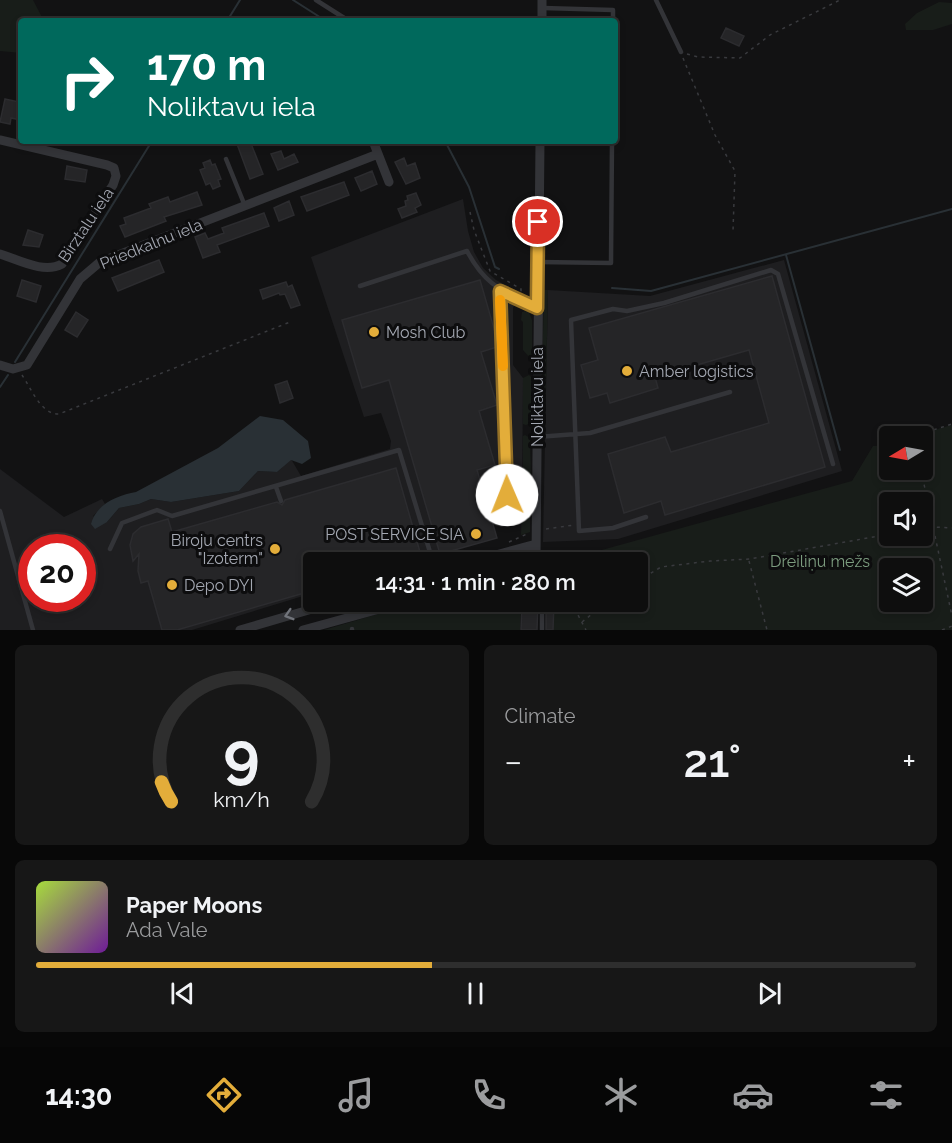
<!DOCTYPE html>
<html lang="en">
<head>
<meta charset="utf-8">
<style>
  :root { --surface:#0e0e0e; --page:#171717; --text:#f1f3f6; --muted:#9b9c9e; --line:#2e2e2e; --accent:#e3ad3a }
  body { margin:0; font-family:Raleway,sans-serif; background:var(--page); color:var(--text); height:100vh; display:flex; flex-direction:column; font-size:22px; white-space:nowrap }
  * { box-sizing:border-box; margin:0 }
  p { font-size:20px; color:var(--muted) }
  .icon { flex:none; width:33px; height:33px; fill:none; stroke:currentColor; stroke-width:2; stroke-linecap:round; stroke-linejoin:round }
  .map { position:relative; height:630px; overflow:hidden }
  .sheet { display:flex; flex-direction:column; gap:15px; padding:15px; background:#080808; flex:1 }
  .sheet>* { flex:none }
  .top-card { position:absolute; left:18px; top:18px; width:600px; height:126px; border-radius:6px; box-shadow:0 3px 9px #0003,0 0 0 2px var(--line); background:#00695c; color:#fff; overflow:hidden }
  .needle { width:39px; rotate:260deg }
  .tools { position:absolute; left:879px; top:426px; display:grid; gap:12px }
  .tools a { display:grid; place-items:center; width:54px; height:54px; border-radius:6px; background:var(--surface); box-shadow:0 3px 9px #0003,0 0 0 2px var(--line); font-size:30px }
  .speed { position:absolute; left:18px; top:534px; display:flex; gap:12px; font-size:30px; font-weight:700; text-align:center }
  .speed>* { display:grid; place-content:center; width:78px; height:78px; border-radius:50%; background:var(--surface); box-shadow:0 3px 9px #0003,0 0 0 2px var(--line); line-height:1 }
  .speed .limit { border:9px solid #d22; background:#fff; color:#111 }
  .pin { position:absolute; display:grid; place-items:center; width:51px; height:51px; color:#fff; margin:-26px; border:3px solid #fff; border-radius:50%; box-shadow:0 2px 6px #0007 }
  .me { position:absolute; width:66px; margin:-33px; rotate:359deg; stroke-linejoin:round; filter:drop-shadow(0 0 4px #0008) }
  .turn { display:flex; align-items:center; gap:21px; height:126px; padding:0 30px; font-size:27px }
  .turn .icon { width:78px; height:78px; stroke-width:2.5 }
  .turn b { display:block; font-size:42px; line-height:51px }
  .big { font-size:45px; font-weight:600; line-height:1.1 }
  .sheet .widget { flex:1; display:flex; flex-direction:column; justify-content:center; gap:9px; min-width:0; padding:0 21px; border-radius:9px; background:var(--page) }
  .sheet .dial { align-items:center; gap:0 }
  .dial svg { height:156px; overflow:visible; fill:none; stroke:var(--line); stroke-width:7; stroke-linecap:round; text-anchor:middle }
  .dial text { fill:var(--text); stroke:none }
  .song { display:flex; align-items:center; gap:18px }
  .cover { width:72px; height:72px; border-radius:9px; background:linear-gradient(135deg,hsl(80 70% 55%),hsl(280 70% 35%)) }
  .played { height:6px; border-radius:3px; background:linear-gradient(90deg,var(--accent) 45%,var(--line) 45%) }
  .keys { display:flex; justify-content:space-around; direction:ltr }
  .heat { display:flex; justify-content:space-between; align-items:center; font-size:33px; direction:ltr }
  .sheet .tiles { flex:1; display:grid; gap:15px; grid-template-columns:1fr 1fr }
  .widget:last-child { grid-column:span 2 }
  .trip { position:absolute; left:303px; top:552px; width:345px; height:60px; border-radius:6px; background:var(--surface); box-shadow:0 3px 9px #0003,0 0 0 2px var(--line); font-weight:600; line-height:60px; text-align:center }
  .tabs { display:flex; height:96px; justify-content:space-around; align-items:center; background:#060606; color:var(--muted) }
  .tabs .icon { width:42px; height:42px }
  .tabs .current { color:var(--accent) }
  .tabs b { font-size:27px; color:var(--text) }
  .map>svg:first-child { display:block }
  .built { fill:#1e1e20; fill-rule:evenodd }
  .green { fill:#181d19; fill-rule:evenodd }
  .water { fill:#293035 }
  .lines { fill:none; stroke-linecap:round; stroke-linejoin:round }
  .stream { stroke:#293035; stroke-width:2 }
  .building { fill:#252527; stroke:#2c2c2f; stroke-width:1.5 }
  .path { stroke:#393a3e; stroke-width:1.5; stroke-dasharray:3 4.5; stroke-linecap:butt }
  .service { stroke:#333438; stroke-width:4.5 }
  .minor { stroke:#333438; stroke-width:9 }
  .oneway { stroke:#71747b }
  .route-casing { stroke:#947026; stroke-width:15 }
  .route { stroke:#e3ad3a; stroke-width:10 }
  .slow { stroke:#f59e0b; stroke-width:10 }
  .poi-dot { fill:#e3ad3a; stroke:#0d0d0e; stroke-width:2 }
  .labels { text-anchor:middle; dominant-baseline:central; stroke-width:6; stroke-linejoin:round; paint-order:stroke }
  .street-label { font-size:16px; fill:#a4a8b2; stroke:#0d0d0e }
  .poi-label { font-size:16px; fill:#a4a8b2; stroke:#0d0d0e; text-anchor:start }
  .park-label { font-size:16px; fill:#7c9c7f; stroke:#0d0d0e }
</style>
</head>
<body>
<div class="map">
<svg width="952" height="630" viewBox="0 0 952 630">
  <rect width="100%" height="100%" fill="#121213"/>
  <!-- built -->
  <path class="built" d="M463 199 468 231 474 252 483 268 496 280 519 292 513 308V365L523 378 522 511 492 520 497 538 413 562H314L313 593 192 630H0V469L64 517 102 499 105 504 93 516 107 522 119 508 139 504 151 499 171 502 239 491 258 471 277 472 291 459 301 476 390 449 391 441 381 413 364 417 311 257ZM32 548H82V598H32Z
    M784 260 842 471 618 539 543 542 548 290 650 296Z"/>
  <!-- green -->
  <path class="green" d="M0 0H33L44 21H21V53L0 51Z
    M939 2 952 3V24L933 30H906L905 24 917 13Z
    M544 290H548L545 429 541 422Z
    M526 311 529 312 532 320V355L529 357 523 350V322L521 320 522 312Z
    M529 375 531 377V423L526 425 523 424V378Z
    M952 425V630H553L554 602H638V562H567L569 559 852 481 873 446H889L890 470H922C922 435 917 434 952 425ZM890 502H922V536H890ZM890 568H922V602H890Z
    M525 435 530 438 531 477 527 481 523 480V436Z
    M527 495 530 500V532L521 535 522 497Z
    M418 602H521L520 630H324Z"/>
  <!-- water -->
  <path class="water" d="M260 416 283 420 308 441 311 458 302 464 291 460 277 472 258 471 239 491 171 502 151 499 139 504 119 508 107 522 95 529 91 524C96 504 118 495 136 492L218 448Z"/>
  <g class="lines">
    <!-- stream -->
    <path class="stream" d="M293 0 326 21
      M227 21 240 0
      M445 141 469 187 495 267 499 269
      M786 255 840 450
      M612 288 651 291 952 209
      M15 362 152 141
      M0 387 8 375"/>
  </g>
  <!-- building -->
  <path class="building" d="M726 28 744 36 739 46 721 38Z
    M5 99 19 102 17 107 21 108V120L11 118 10 124 0 122Z
    M245 141H250L263 174 250 179 237 144Z
    M281 151 284 159 294 154 298 162 278 170 271 154Z
    M404 158 407 166 415 163 420 178 406 184 395 162Z
    M210 160 212 165 215 164 221 179 218 180 220 186 213 189 210 183 206 185 200 170 205 168 203 163Z
    M67 166 87 170 85 182 65 179Z
    M372 171 377 184 361 191 355 178Z
    M344 182 349 195 307 211 301 197Z
    M197 192 202 205 164 217 166 221 125 237 120 226 126 224 124 218 151 208 149 204 168 197 170 202Z
    M416 193 421 205 415 208 417 212 402 218 398 209 406 206 405 201 408 200 407 196Z
    M289 201 294 215 279 221 274 208Z
    M264 213 269 226 217 245 220 252 203 258 195 237 205 233 208 239 224 233 222 228Z
    M28 230 43 235 39 247 23 245Z
    M159 260 164 272 118 291 112 278Z
    M772 276 825 467 665 515 661 501 624 513 608 454 665 437 671 452 769 423 749 350 655 377 658 388 610 403 607 393 590 398 581 365 598 360 589 328Z
    M22 280 41 286 36 302 17 296Z
    M480 280 497 339V347L481 352 497 405 479 411 495 465 477 470 497 538 440 554 389 380 362 388 342 320Z
    M286 282 288 287 292 285 300 305 291 308 285 294 280 295 279 293 263 299 260 290Z
    M76 312 88 320 77 337 65 330Z
    M287 381 293 398 280 403 275 385Z
    M396 468 422 559 411 562H314V591L307 588 304 593 177 630H162L148 581 141 583 138 571 139 554 133 561 130 545 133 534 141 527 168 519 172 532 277 502 282 505 285 500Z
    M522 602H538L537 630H521Z
    M546 602H554L553 630H546Z"/>
  <g class="lines">
    <!-- path -->
    <path class="path" d="M687 54 698 57 740 58 770 35 840 0
      M683 58 715 135 735 171 733 231
      M470 212 474 230 490 271 521 289V293
      M22 375C31 388 41 415 59 414L290 322
      M922 438 927 432 952 424
      M921 470 952 616
      M518 522 527 505
      M546 529 574 525
      M922 529 933 527 952 528
      M509 542 527 534
      M749 561 767 630
      M638 581 661 567 710 561 750 559 890 534
      M571 602 586 630
      M582 622 607 602
      M942 630 952 626"/>
    <!-- service -->
    <path class="service" d="M316 0 349 21
      M656 0 681 52
      M543 8 613 10V21
      M226 159 245 206
      M538 262 611 263 612 141
      M360 286 467 251C486 287 504 291 537 308
      M537 437 590 433 730 392
      M276 487 281 501
      M492 498 507 495 500 291
      M0 511 33 630
      M646 517 613 528 579 531 571 320 613 309 627 311 664 303 771 270 778 274 833 464
      M110 549 122 523 157 510 172 516 399 450 433 562
      M536 558 546 562
      M308 592 314 608
      M352 629V630
      M542 630V602"/>
    <!-- minor -->
    <path class="minor" d="M542 21V0
      M0 140 107 165 114 168 116 176 113 185 62 264C44 274 19 260 0 254
      M373 141 389 182
      M0 365 13 369 27 365 80 279 100 262 378 154
      M470 562 536 544
      M533 562 536 558 540 141
      M240 630 336 602
      M303 630 405 602"/>
  </g>
  <!-- one-way arrows -->
  <defs><path id="oneway-chevron" d="M-2-3.5L2.5 0L-2 3.5" fill="none" stroke-width="1.6" stroke-linecap="round" stroke-linejoin="round" transform="scale(1.5)"/></defs>
  <use class="oneway" href="#oneway-chevron" transform="translate(289 615) rotate(163)"/>
  <g class="lines">
    <defs>
      <path id="route" d="M507 495 500 291 537 308 538 222"/>
    </defs>
    <!-- route casing -->
    <use href="#route" class="route-casing"/>
    <!-- route -->
    <use href="#route" class="route"/>
    <!-- slow -->
    <path class="slow" d="M500 300 503 366"/>
  </g>
  <!-- markers -->
  <g class="poi-dot">
    <circle cx="374" cy="332" r="6"/>
    <circle cx="627" cy="371" r="6"/>
    <circle cx="476" cy="534" r="6"/>
    <circle cx="275" cy="549" r="6"/>
    <circle cx="172" cy="585" r="6"/>
  </g>
  <g class="labels">
    <!-- street labels -->
    <g class="street-label">
      <text transform="translate(86 225) rotate(-56)">Birztalu iela</text>
      <text transform="translate(151 244) rotate(-22)">Priedkalnu iela</text>
      <text transform="translate(537 397) rotate(-90)">Noliktavu iela</text>
    </g>
    <!-- poi labels -->
    <g class="poi-label">
      <text x="386" y="332">Mosh Club</text>
      <text x="639" y="371">Amber logistics</text>
      <text x="464" y="534" text-anchor="end">POST SERVICE SIA</text>
      <text x="263" y="540" text-anchor="end">Biroju centrs<tspan x="263" dy="18">"Izoterm"</tspan></text>
      <text x="184" y="585">Depo DYI</text>
    </g>
    <!-- park labels -->
    <g class="park-label">
      <text x="820" y="561">Dreiliņu mežs</text>
    </g>
  </g>
</svg>
<div class="tools">
<a><svg class="needle" viewBox="-14 -14 28 28"><path d="M0-13l5 13h-10z" fill="#e53935"/><path d="M0 13l5-13h-10z" fill="#9b9c9e"/></svg></a>
<a><svg class="icon" aria-label="sound" viewBox="0 0 24 24"><path d="M4 9h4l5-4v14l-5-4H4zM17 9q2 3 0 6"/></svg></a>
<a><svg class="icon" aria-label="layers" viewBox="0 0 24 24"><path d="M12 4l9 5-9 5-9-5zM3 14l9 5 9-5"/></svg></a>
</div>
<div class="speed"><div class="limit">20</div></div>
<div class="pin" style="left:538px;top:222px;background:#d93025"><svg class="icon" aria-label="arrive" viewBox="0 0 24 24"><path d="M6 21V4h12l-3 4 3 4H6"/></svg></div>
<svg class="me" style="left:507px;top:495px" viewBox="-20 -20 40 40"><circle r="19" fill="#fff"/><path d="M0-13L10 11 0 6-10 11z" fill="#e3ad3a"/></svg>
<div class="trip">14:31 · 1 min · 280 m</div>
<div class="top-card">
<div class="turn"><svg class="icon" aria-label="right" viewBox="0 0 24 24"><path d="M7 20v-9h11M14 6l5 5-5 5"/></svg><div><b>170 m</b>Noliktavu iela</div></div>
</div>
</div>
<section class="sheet">
<div class="tiles">
<div class="widget dial"><svg viewBox="0 0 100 80">
<path d="M14 69A42 42 0 1 1 86 69"/>
<path d="M14 69A42 42 0 0 1 9 59" stroke="#e3ad3a"/>
<text x="50" y="56" font-size="32" font-weight="700">9</text>
<text x="50" y="72" font-size="11">km/h</text>
</svg></div>
<div class="widget"><p>Climate</p>
<div class="heat"><a>−</a><b class="big">21°</b><a>+</a></div>
</div>
<div class="widget">
<div class="song"><i class="cover"></i><div><b>Paper Moons</b><p>Ada Vale</p></div></div>
<div class="played"></div>
<div class="keys"><svg class="icon" aria-label="previous" viewBox="0 0 24 24"><path d="M18 5L8 12l10 7zM5 5v14"/></svg><svg class="icon" aria-label="pause" viewBox="0 0 24 24"><path d="M8 5v14M16 5v14"/></svg><svg class="icon" aria-label="next" viewBox="0 0 24 24"><path d="M6 5l10 7-10 7zM19 5v14"/></svg></div>
</div>
</div>
</section>
<nav class="tabs">
<b>14:30</b>
<svg class="icon current" aria-label="directions" viewBox="0 0 24 24"><path d="M12 3l9 9-9 9-9-9zM9 14v-3h6M13 9l2 2-2 2"/></svg>
<svg class="icon" aria-label="music" viewBox="0 0 24 24"><path d="M9 18V5l10-2v13"/><circle cx="6" cy="18" r="3"/><circle cx="16" cy="16" r="3"/></svg>
<svg class="icon" aria-label="phone" viewBox="0 0 24 24"><path d="M5 4h4l2 5-3 2q2 4 5 5l2-3 5 2v4C11 20 4 13 5 4z"/></svg>
<svg class="icon" aria-label="climate" viewBox="0 0 24 24"><path d="M12 3v18M4 7l16 10M4 17L20 7"/></svg>
<svg class="icon" aria-label="car" viewBox="0 0 24 24"><path d="M5 17H2v-5l4-1 3-4h7l3 4 3 1v5h-3M9 17h6M6 11h13"/><circle cx="7" cy="17" r="2"/><circle cx="17" cy="17" r="2"/></svg>
<svg class="icon" aria-label="filters" viewBox="0 0 24 24"><path d="M4 7h16M4 17h16"/><circle cx="9" cy="7" r="2"/><circle cx="15" cy="17" r="2"/></svg>
</nav>
</body>
</html>
